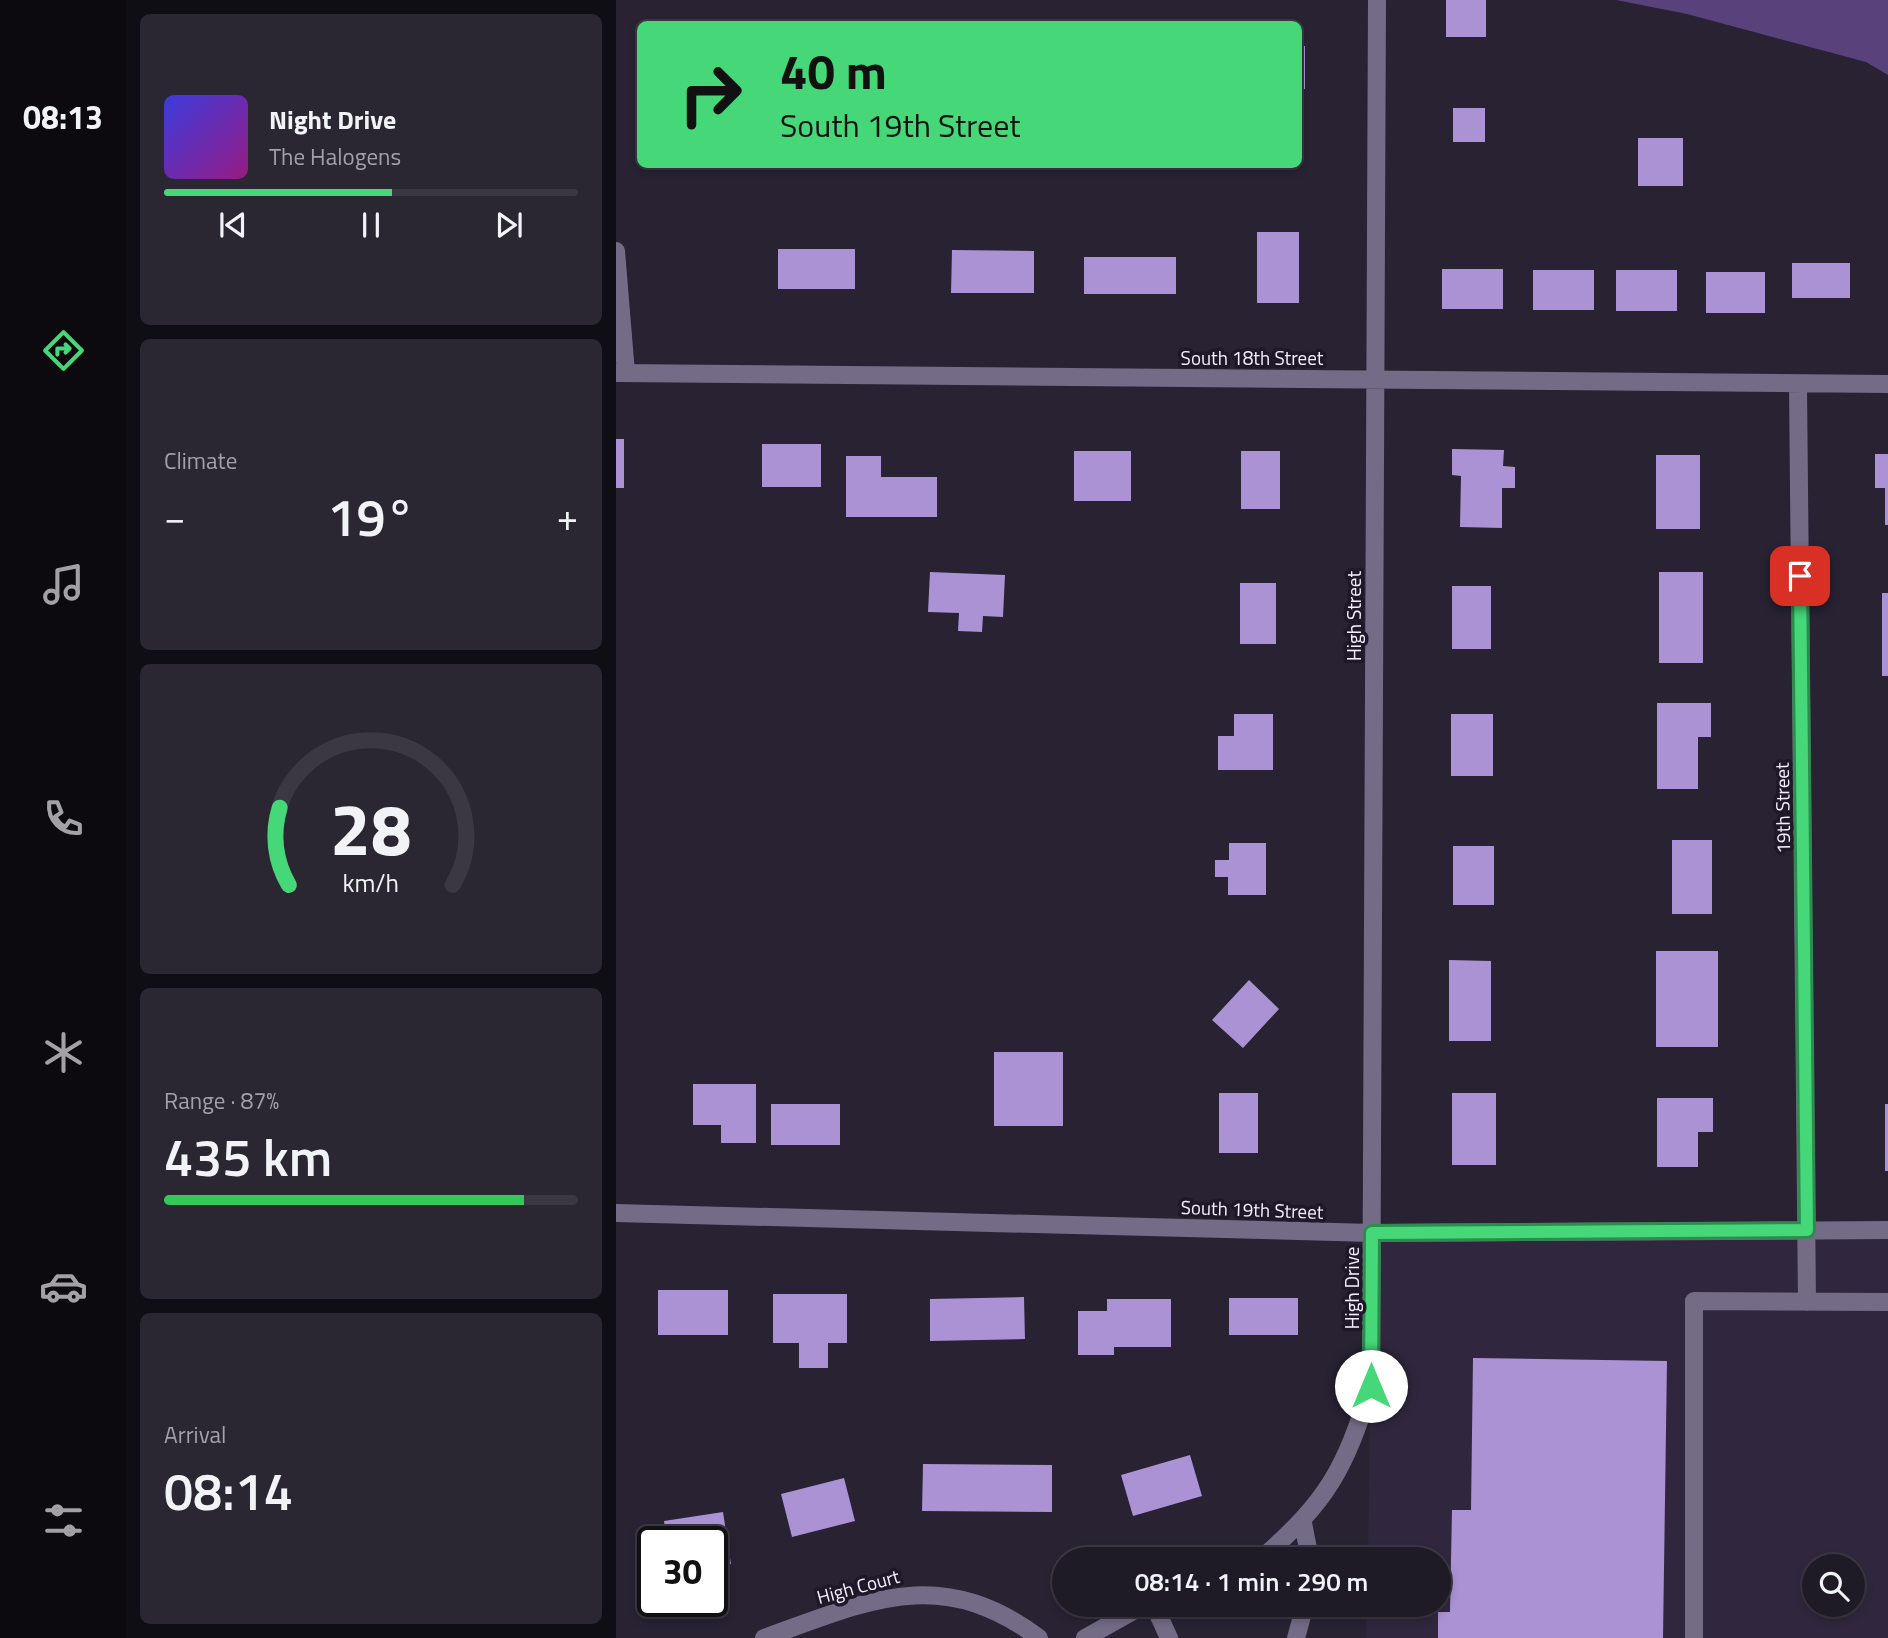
<!DOCTYPE html>
<html lang="en">
<head>
<meta charset="utf-8">
<style>
  :root { --surface:#1e1a26; --page:#2b2732; --text:#f1f3f6; --muted:#a1a1a7; --line:#3c3843; --accent:#46d779 }
  body { margin:0; font-family:"Titillium Web",sans-serif; background:var(--page); color:var(--text); height:100vh; display:flex; flex-direction:column; font-size:26px; white-space:nowrap }
  * { box-sizing:border-box; margin:0 }
  p { font-size:23px; color:var(--muted) }
  .icon { flex:none; width:38px; height:38px; fill:none; stroke:currentColor; stroke-width:2; stroke-linecap:round; stroke-linejoin:round }
  .map { position:relative; flex:1; overflow:hidden }
  .sheet { display:flex; flex-direction:column; gap:14px; padding:14px; background:#100e15; width:490px }
  .sheet>* { flex:none }
  .hud { position:absolute; left:21px; top:21px; width:665px; height:147px; border-radius:10px; box-shadow:0 4px 10px #0003,0 0 0 2px var(--line); background:#46d779; color:#111; overflow:hidden }
  .tools { position:absolute; left:1186px; top:1554px; display:grid; gap:14px }
  .tools a { display:grid; place-items:center; width:63px; height:63px; border-radius:50%; background:var(--surface); box-shadow:0 4px 10px #0003,0 0 0 2px var(--line); font-size:35px }
  .speed { position:absolute; left:21px; top:1526px; display:flex; gap:14px; font-size:35px; font-weight:700; text-align:center }
  .speed>* { display:grid; place-content:center; width:91px; height:91px; border-radius:50%; background:var(--surface); box-shadow:0 4px 10px #0003,0 0 0 2px var(--line); line-height:1 }
  .speed .limit { border:4px solid #111; border-radius:10px; background:#fff; color:#111 }
  .pin { position:absolute; display:grid; place-items:center; width:60px; height:60px; color:#fff; margin:-30px; border-radius:14px; box-shadow:0 4px 10px #0006 }
  .me { position:absolute; width:77px; margin:-38px; rotate:0deg; stroke-linejoin:round; filter:drop-shadow(0 0 5px #0008) }
  .turn { display:flex; align-items:center; gap:24px; height:147px; padding:0 28px; font-size:32px }
  .turn .icon { width:91px; height:91px; stroke-width:2.5 }
  .turn b { display:block; font-size:49px; line-height:60px }
  .big { font-size:52px; font-weight:600; line-height:1.1 }
  .sheet .card { flex:1; display:flex; flex-direction:column; justify-content:center; gap:10px; min-width:0; padding:0 24px; border-radius:10px; background:var(--page) }
  .sheet .dial { align-items:center; gap:0 }
  .dial svg { height:182px; overflow:visible; fill:none; stroke:var(--line); stroke-width:7; stroke-linecap:round; text-anchor:middle }
  .dial text { fill:var(--text); stroke:none }
  .song { display:flex; align-items:center; gap:21px }
  .cover { width:84px; height:84px; border-radius:10px; background:linear-gradient(135deg,hsl(240 70% 55%),hsl(310 70% 35%)) }
  .played { height:7px; border-radius:4px; background:linear-gradient(90deg,var(--accent) 55%,var(--line) 55%) }
  .keys { display:flex; justify-content:space-around; direction:ltr }
  .heat { display:flex; justify-content:space-between; align-items:center; font-size:38px; direction:ltr }
  .charge { height:10px; border-radius:5px; background:linear-gradient(90deg,#34c759 87%,var(--line) 0) }
  .trip { position:absolute; left:436px; top:1547px; width:399px; height:70px; border-radius:35px; background:var(--surface); box-shadow:0 4px 10px #0003,0 0 0 2px var(--line); font-weight:600; line-height:70px; text-align:center }
  main { display:flex; flex:1; min-height:0 }
  .tabs { display:flex; flex-direction:column; width:126px; justify-content:space-around; align-items:center; background:#0c0a0f; color:var(--muted) }
  .tabs .icon { width:49px; height:49px }
  .tabs .active { color:var(--accent) }
  .tabs b { font-size:32px; color:var(--text) }
  .map>svg:first-child { display:block }
  .built { fill:#30273e; fill-rule:evenodd }
  .forest { fill:#59417c }
  .building { fill:#ab92d4 }
  .lines { fill:none; stroke-linecap:round; stroke-linejoin:round }
  .minor { stroke:#746b86; stroke-width:18 }
  .route-casing { stroke:#2e8c4f; stroke-width:18 }
  .route { stroke:#46d779; stroke-width:12 }
  .labels { text-anchor:middle; dominant-baseline:central; stroke-width:7; stroke-linejoin:round; paint-order:stroke }
  .street-label { font-size:19px; fill:#f3effb; stroke:#1f1829 }
</style>
</head>
<body>
<main>
<nav class="tabs">
<b>08:13</b>
<svg class="icon active" aria-label="directions" viewBox="0 0 24 24"><path d="M12 3l9 9-9 9-9-9zM9 14v-3h6M13 9l2 2-2 2"/></svg>
<svg class="icon" aria-label="music" viewBox="0 0 24 24"><path d="M9 18V5l10-2v13"/><circle cx="6" cy="18" r="3"/><circle cx="16" cy="16" r="3"/></svg>
<svg class="icon" aria-label="phone" viewBox="0 0 24 24"><path d="M5 4h4l2 5-3 2q2 4 5 5l2-3 5 2v4C11 20 4 13 5 4z"/></svg>
<svg class="icon" aria-label="climate" viewBox="0 0 24 24"><path d="M12 3v18M4 7l16 10M4 17L20 7"/></svg>
<svg class="icon" aria-label="car" viewBox="0 0 24 24"><path d="M5 17H2v-5l4-1 3-4h7l3 4 3 1v5h-3M9 17h6M6 11h13"/><circle cx="7" cy="17" r="2"/><circle cx="17" cy="17" r="2"/></svg>
<svg class="icon" aria-label="filters" viewBox="0 0 24 24"><path d="M4 7h16M4 17h16"/><circle cx="9" cy="7" r="2"/><circle cx="15" cy="17" r="2"/></svg>
</nav>
<section class="sheet">
<div class="card">
<div class="song"><i class="cover"></i><div><b>Night Drive</b><p>The Halogens</p></div></div>
<div class="played"></div>
<div class="keys"><svg class="icon" aria-label="previous" viewBox="0 0 24 24"><path d="M18 5L8 12l10 7zM5 5v14"/></svg><svg class="icon" aria-label="pause" viewBox="0 0 24 24"><path d="M8 5v14M16 5v14"/></svg><svg class="icon" aria-label="next" viewBox="0 0 24 24"><path d="M6 5l10 7-10 7zM19 5v14"/></svg></div>
</div>
<div class="card"><p>Climate</p>
<div class="heat"><a>−</a><b class="big">19°</b><a>+</a></div>
</div>
<div class="card dial"><svg viewBox="0 0 100 80">
<path d="M14 69A42 42 0 1 1 86 69"/>
<path d="M14 69A42 42 0 0 1 10 35" stroke="#46d779"/>
<text x="50" y="56" font-size="32" font-weight="700">28</text>
<text x="50" y="72" font-size="11">km/h</text>
</svg></div>
<div class="card"><p>Range · 87%</p><b class="big">435 km</b><div class="charge"></div></div>
<div class="card"><p>Arrival</p><b class="big">08:14</b></div>
</section>
<div class="map">
<svg width="1272" height="1638" viewBox="0 0 1272 1638">
  <rect width="100%" height="100%" fill="#282233"/>
  <!-- built -->
  <path class="built" d="M1272 1230V1638H750L751 1605H822V1559H752L756 1233ZM1199 1566H1237V1605H1199Z"/>
  <!-- forest -->
  <path class="forest" d="M1000 0H1272V75L1250 62 1071 14Z"/>
  <!-- building -->
  <path class="building" d="M830 0H870V37H830Z
    M682 46H689V89H682Z
    M837 108H869V142H837Z
    M1022 138H1067V186H1022Z
    M641 232H683V303H641Z
    M162 249H239V289H162Z
    M336 250 418 251V293H335Z
    M468 257H560V294H468Z
    M1176 263H1234V298H1176Z
    M826 269H887V309H826Z
    M917 270H978V310H917Z
    M1000 270H1061V311H1000Z
    M1090 272H1149V313H1090Z
    M0 439H8V488H0Z
    M146 444H205V487H146Z
    M836 449 888 450 887 466 899 467V488H886V528L844 527 845 476 836 475Z
    M458 451H515V501H458Z
    M625 451H664V509H625Z
    M1259 454H1272V525H1269V488H1259Z
    M1040 455H1084V529H1040Z
    M230 456H265V477H321V517H230Z
    M314 572 389 575 387 617 367 616 366 632 342 631 343 613 312 612Z
    M1043 572H1087V663H1043Z
    M624 583H660V644H624Z
    M836 586H875V649H836Z
    M1266 593H1272V676H1266Z
    M1041 703H1095V737H1082V789H1041Z
    M618 714H657V770H602V736H618Z
    M835 714H877V776H835Z
    M1056 840H1096V914H1056Z
    M613 843H650V895H612V877H599V860H613Z
    M837 846H878V905H837Z
    M1040 951H1102V1047H1040Z
    M833 960 875 961V1041H833Z
    M633 980 663 1009 627 1048 596 1020Z
    M378 1052H447V1126H378Z
    M77 1084H140V1143H105V1125H77Z
    M603 1093H642V1153H603Z
    M836 1093H880V1165H836Z
    M1041 1098H1097V1132H1082V1167H1041Z
    M155 1104H224V1145H155Z
    M1269 1104H1272V1171H1269Z
    M42 1290H112V1335H42Z
    M157 1294H231V1343H212V1368H183V1343H157Z
    M408 1297 409 1339 314 1341V1299Z
    M613 1298H682V1335H613Z
    M491 1299H555V1347H498V1355H462V1311H491Z
    M857 1358 1051 1361 1047 1638H822V1612H834L836 1510H855Z
    M574 1455 586 1496 517 1516 505 1475Z
    M307 1464 436 1465V1512L306 1511Z
    M228 1478 239 1521 176 1537 165 1494Z
    M107 1512 115 1564 96 1567V1542H51L48 1521Z"/>
  <g class="lines">
    <!-- minor -->
    <path class="minor" d="M0 251 10 373
      M0 373 1272 384
      M1182 385 1191 1302
      M0 1213 756 1233 1272 1230
      M687 1523 694 1559
      M645 1559C712 1500 728 1471 755 1386L761 0
      M538 1605 553 1638
      M148 1638C252 1601 324 1564 423 1638
      M469 1638 528 1605
      M680 1638 689 1605
      M1078 1638V1301L1272 1302"/>
  </g>
  <g class="lines">
    <defs>
      <path id="route" d="M755 1386 756 1233 1191 1230 1184 576"/>
    </defs>
    <!-- route casing -->
    <use href="#route" class="route-casing"/>
    <!-- route -->
    <use href="#route" class="route"/>
  </g>
  <g class="labels">
    <!-- street labels -->
    <g class="street-label">
      <text x="636" y="357">South 18th Street</text>
      <text transform="translate(737 616) rotate(-90)">High Street</text>
      <text transform="translate(1166 808) rotate(-91)">19th Street</text>
      <text transform="translate(636 1209) rotate(2)">South 19th Street</text>
      <text transform="translate(735 1288) rotate(-90)">High Drive</text>
      <text transform="translate(242 1586) rotate(-15)">High Court</text>
    </g>
  </g>
</svg>
<div class="tools">
<a><svg class="icon" aria-label="search" viewBox="0 0 24 24"><circle cx="10" cy="10" r="6"/><path d="M15 15l6 6"/></svg></a>
</div>
<div class="speed"><div class="limit">30</div></div>
<div class="pin" style="left:1184px;top:576px;background:#d93025"><svg class="icon" aria-label="arrive" viewBox="0 0 24 24"><path d="M6 21V4h12l-3 4 3 4H6"/></svg></div>
<svg class="me" style="left:755px;top:1386px" viewBox="-20 -20 40 40"><circle r="19" fill="#fff"/><path d="M0-13L10 11 0 6-10 11z" fill="#46d779"/></svg>
<div class="trip">08:14 · 1 min · 290 m</div>
<div class="hud">
<div class="turn"><svg class="icon" aria-label="right" viewBox="0 0 24 24"><path d="M7 20v-9h11M14 6l5 5-5 5"/></svg><div><b>40 m</b>South 19th Street</div></div>
</div>
</div>
</main>
</body>
</html>
